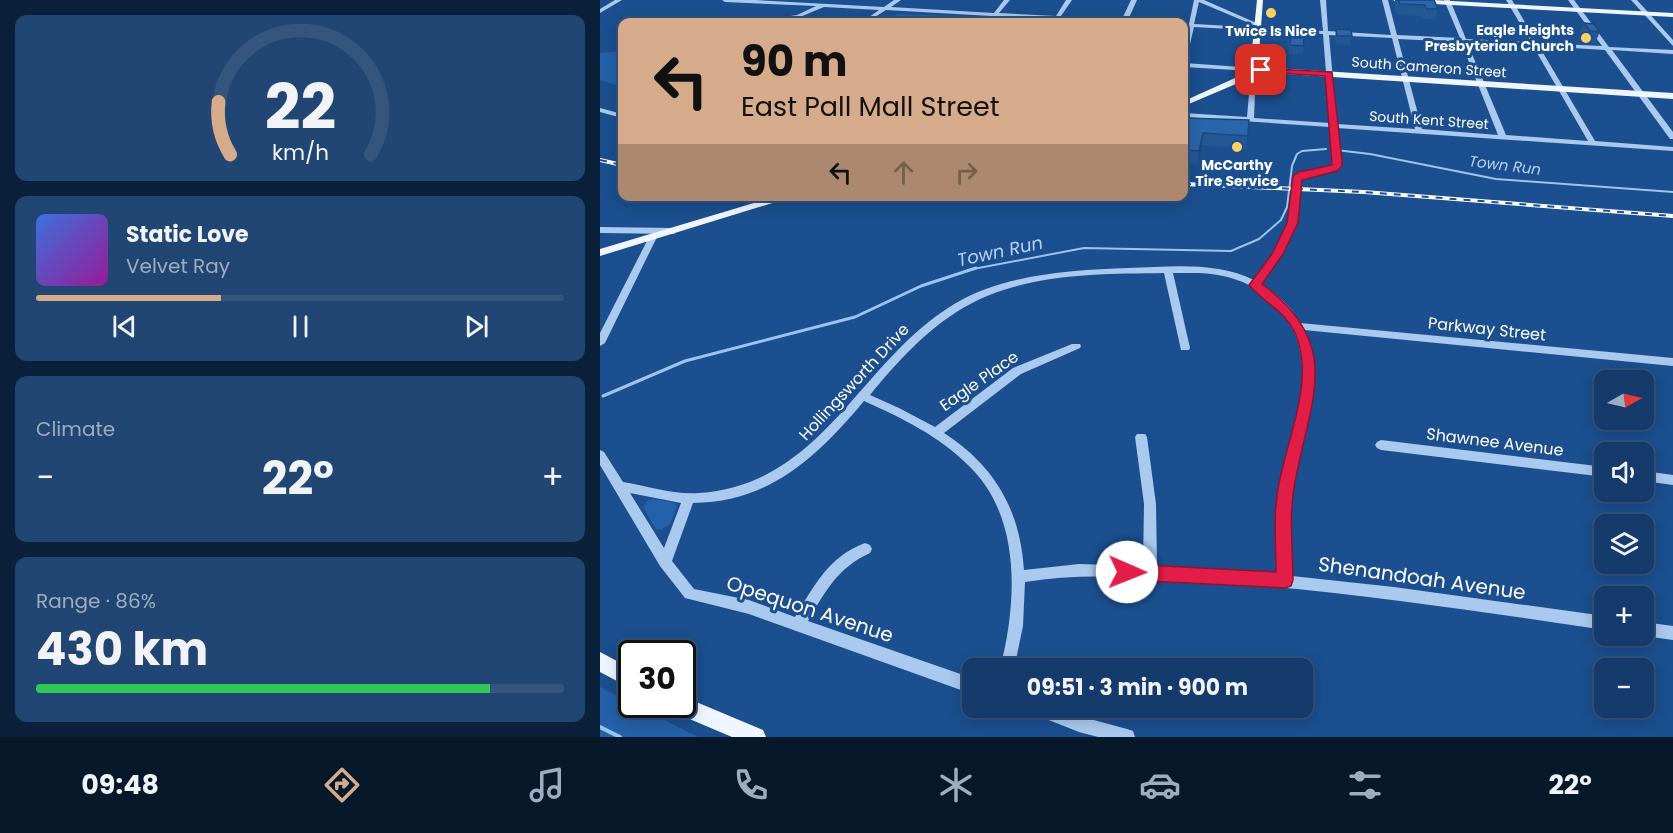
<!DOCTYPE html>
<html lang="en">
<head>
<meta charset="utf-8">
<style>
  :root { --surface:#143b6b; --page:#214673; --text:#f1f3f6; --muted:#9dadc1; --line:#33557e; --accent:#d6ab8b }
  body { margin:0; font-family:Poppins,sans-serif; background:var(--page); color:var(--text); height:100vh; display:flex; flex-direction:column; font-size:22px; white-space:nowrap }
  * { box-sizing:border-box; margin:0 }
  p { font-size:20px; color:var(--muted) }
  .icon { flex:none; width:33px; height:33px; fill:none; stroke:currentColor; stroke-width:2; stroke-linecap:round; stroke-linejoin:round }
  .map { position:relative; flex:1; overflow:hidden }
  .sheet { display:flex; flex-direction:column; gap:15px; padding:15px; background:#0b203b; width:600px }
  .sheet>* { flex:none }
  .banner { position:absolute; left:18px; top:18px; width:570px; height:183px; border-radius:12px; box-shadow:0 3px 15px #0003,0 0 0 2px var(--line); background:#d6ab8b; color:#111; overflow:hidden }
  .needle { width:39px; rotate:82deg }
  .controls { position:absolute; left:994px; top:370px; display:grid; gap:12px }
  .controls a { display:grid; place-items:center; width:60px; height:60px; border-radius:12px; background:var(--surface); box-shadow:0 3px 15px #0003,0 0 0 2px var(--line); font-size:30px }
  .speed { position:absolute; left:18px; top:640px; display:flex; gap:12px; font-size:30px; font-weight:700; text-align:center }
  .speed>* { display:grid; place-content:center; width:78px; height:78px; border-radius:50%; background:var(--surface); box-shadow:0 3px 15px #0003,0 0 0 2px var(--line); line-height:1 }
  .speed .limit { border:3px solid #111; border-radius:9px; background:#fff; color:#111 }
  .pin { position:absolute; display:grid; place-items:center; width:51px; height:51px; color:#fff; margin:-26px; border-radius:12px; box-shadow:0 3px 9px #0006 }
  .me { position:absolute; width:66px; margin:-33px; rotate:91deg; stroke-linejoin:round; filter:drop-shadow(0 0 4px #0008) }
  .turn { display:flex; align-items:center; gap:21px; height:126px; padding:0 24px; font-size:27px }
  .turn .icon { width:78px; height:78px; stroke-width:2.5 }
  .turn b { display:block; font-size:42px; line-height:51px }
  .lanes { display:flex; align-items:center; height:57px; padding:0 24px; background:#0003; justify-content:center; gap:30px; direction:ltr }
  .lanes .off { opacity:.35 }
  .big { font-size:45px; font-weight:700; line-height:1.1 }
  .sheet .widget { flex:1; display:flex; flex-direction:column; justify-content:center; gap:9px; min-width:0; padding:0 21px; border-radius:12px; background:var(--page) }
  .sheet .dial { align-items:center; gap:0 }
  .dial svg { height:156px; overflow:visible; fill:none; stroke:var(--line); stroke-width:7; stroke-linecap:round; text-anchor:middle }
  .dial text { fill:var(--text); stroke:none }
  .song { display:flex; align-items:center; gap:18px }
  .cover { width:72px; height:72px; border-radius:9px; background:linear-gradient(135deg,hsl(220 70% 55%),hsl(300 70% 35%)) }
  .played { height:6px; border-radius:3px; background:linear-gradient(90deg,var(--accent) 35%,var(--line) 35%) }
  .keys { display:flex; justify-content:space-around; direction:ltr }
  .heat { display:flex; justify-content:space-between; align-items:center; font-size:33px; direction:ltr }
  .charge { height:9px; border-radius:4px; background:linear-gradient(90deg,#34c759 86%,var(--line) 0) }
  .trip { position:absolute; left:362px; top:658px; width:351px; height:60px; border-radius:12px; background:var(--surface); box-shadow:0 3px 15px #0003,0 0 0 2px var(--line); font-weight:700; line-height:60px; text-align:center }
  .dock { display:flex; height:96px; justify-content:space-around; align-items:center; background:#08182b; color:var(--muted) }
  .dock .icon { width:42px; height:42px }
  .dock .current { color:var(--accent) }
  .dock b { font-size:27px; color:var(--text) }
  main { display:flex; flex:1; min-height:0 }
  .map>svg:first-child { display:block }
  .green { fill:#2461a8 }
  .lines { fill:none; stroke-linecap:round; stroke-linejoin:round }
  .stream-far2 { stroke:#9cc4f0; stroke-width:2 }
  .stream-far1 { stroke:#9cc4f0; stroke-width:3 }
  .stream { stroke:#9cc4f0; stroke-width:4 }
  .minor { fill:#a9c9ee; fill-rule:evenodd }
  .major { fill:#f0f6ff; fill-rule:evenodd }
  .rail-casing { stroke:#fff; stroke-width:4 }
  .rail { stroke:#1b4f8f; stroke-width:2; stroke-dasharray:7; stroke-linecap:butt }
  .wall { fill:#245895 }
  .shaded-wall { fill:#1d4779 }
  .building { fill:#2a66ad; stroke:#1d4779; stroke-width:1.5 }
  .route { fill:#e11d48; stroke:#92132f; stroke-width:1.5 }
  .poi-dot { fill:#ffd166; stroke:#1b4f8f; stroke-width:2 }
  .labels { text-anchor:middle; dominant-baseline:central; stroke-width:6; stroke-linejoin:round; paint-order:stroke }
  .far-poi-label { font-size:14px; font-weight:bold; fill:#fff; stroke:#1b4f8f }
  .far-street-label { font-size:14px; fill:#fff; stroke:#1b4f8f }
  .far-water-label { font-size:15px; font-style:italic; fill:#b5d3f5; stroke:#1b4f8f }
  .street-label { font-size:16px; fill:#fff; stroke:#1b4f8f }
  .water-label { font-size:18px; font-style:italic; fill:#b5d3f5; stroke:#1b4f8f }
  .near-street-label { font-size:20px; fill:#fff; stroke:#1b4f8f }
</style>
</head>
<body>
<main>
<section class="sheet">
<div class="widget dial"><svg viewBox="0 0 100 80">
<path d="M14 69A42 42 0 1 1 86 69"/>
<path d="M14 69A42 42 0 0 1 8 42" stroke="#d6ab8b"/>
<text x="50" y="56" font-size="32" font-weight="700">22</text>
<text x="50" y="72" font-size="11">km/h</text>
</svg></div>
<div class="widget">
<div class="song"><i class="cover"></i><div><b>Static Love</b><p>Velvet Ray</p></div></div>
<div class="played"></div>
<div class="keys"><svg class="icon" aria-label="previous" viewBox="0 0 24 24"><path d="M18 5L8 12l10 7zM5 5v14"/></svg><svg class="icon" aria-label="pause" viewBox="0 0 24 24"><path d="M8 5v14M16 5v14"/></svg><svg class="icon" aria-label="next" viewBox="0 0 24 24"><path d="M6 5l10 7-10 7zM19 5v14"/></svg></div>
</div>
<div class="widget"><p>Climate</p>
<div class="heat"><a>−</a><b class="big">22°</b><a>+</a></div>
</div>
<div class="widget"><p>Range · 86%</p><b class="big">430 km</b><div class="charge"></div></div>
</section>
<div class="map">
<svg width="1073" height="737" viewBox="0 0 1073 737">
  <rect width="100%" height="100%" fill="#1b4f8f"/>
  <!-- green -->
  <path class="green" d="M298 14 377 17 364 22H281Z
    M22 51V87L0 80V53Z
    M54 499 74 503 77 506 70 524 61 530 56 529 43 507 48 500Z
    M0 687 98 737H0Z"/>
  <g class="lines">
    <!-- stream-far2 -->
    <path class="stream-far2" d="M736 150 770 154 896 179 1073 192
      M368 270 484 248 631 251 659 239 681 220 687 207 692 166 697 154 702 151 726 149"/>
    <!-- stream-far1 -->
    <path class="stream-far1" d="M3 396 85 361 255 317 321 286 376 268"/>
    <!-- stream -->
    <path class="stream" d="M0 727 20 737"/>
    <!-- minor -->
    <path class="minor" d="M15 0H22L0 13V9Z
      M122 0H155L284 7 294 0H301L291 7 394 13 404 0H410L399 13 456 16 466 0H472L461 16 522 19 531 0H537L528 20 545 22 459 19 457 22H453L454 19 397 16 392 22H387L391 16 286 10 267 22H262L279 10 224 7 200 17 163 22 165 20 197 15 216 6 125 2Z
      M594 0H604L661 25 656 26 599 2 594 24 723 31 720 0H726L728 31 791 35 782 0H788L797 35 860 38 844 0H850L866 39 931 42 906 0H912L937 43 1002 46 968 0H974L1009 47 1073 50V54L1012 50 1073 132V139H1070L1005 50 939 46 995 141 1073 147V151L737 128 741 166 701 179 696 223 681 254 660 284C676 293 692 307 700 323L1073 358V366L704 330C728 379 699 438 692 488 688 517 692 547 692 576L794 587 1005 616V630C871 610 737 590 602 581 543 578 483 572 425 582L423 626 414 669H400C417 603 422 517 369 466 339 436 302 418 264 401 217 457 170 502 93 503L72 561 94 589 149 600 195 617C214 586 229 556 265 543L270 545 272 549 270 553C237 568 225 592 208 621L372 678V694L149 614 85 598 60 566 0 465V450L4 452 23 482C48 486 74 495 99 493 225 484 259 360 356 303 406 274 471 270 528 268 570 267 615 261 654 280L673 254 688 223 693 178 733 165 730 127 584 117V113L647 117 651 71 584 67V63L656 68 654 118 730 123 723 34 594 27 587 57 584 59V46L588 27H584V23L589 24ZM729 35 792 38 815 129 737 124ZM798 39 861 42 898 135 822 129ZM867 42 933 46 988 141 906 135ZM564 273 581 350H589L590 348 573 273C590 273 607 272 623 276 678 288 709 334 701 389 697 422 685 454 680 487 676 516 679 546 678 575L557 566 556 504 547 437 545 434H537L535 437 544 504 543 566 479 564 424 570C420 510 395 466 344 433L421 374 480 348 481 346 480 344H472L413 368 335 427 299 408 270 395C297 362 326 330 363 308 422 273 498 274 564 273ZM30 493 81 503 64 548Z
      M1031 0H1037L1073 40V46Z
      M0 108 22 114V118L0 112Z
      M0 227 74 228 78 231 74 234 0 233Z
      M53 234 57 237 5 343 0 346V333L49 237Z
      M781 440 1005 467V477L781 450 777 448 775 445 777 442Z
      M1044 471 1073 475V485L1044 481Z
      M1044 622 1073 626V640L1044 636Z
      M428 708H457L479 716 527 729 533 731 535 737H498L479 732 431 713Z"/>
    <!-- major -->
    <path class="major" d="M657 0H663L658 67 1073 93V99L656 72 650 78 584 106V101L644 74 650 68Z
      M793 0H833L1073 13V17L796 2Z
      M177 196H195L0 256V249Z
      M0 652 32 669V689L0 672Z
      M82 696 163 730 166 737H132L73 712 70 705H82Z"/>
    <defs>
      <path id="rail" d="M0 160 22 165
        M584 184 764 192 1073 216"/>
    </defs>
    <!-- rail casing -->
    <use href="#rail" class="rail-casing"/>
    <!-- rail -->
    <use href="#rail" class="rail"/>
  </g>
  <!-- wall -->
  <path class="wall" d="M795 0H834L838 9 835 20 823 19 822 16 797 15 794 4Z
    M984 23 1000 32 995 43H985L979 34Z
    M690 29 704 46 703 54H689L688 38Z
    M736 29 752 36 750 45 736 44 735 38Z
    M637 46H647L646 60 635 59Z
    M584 118 649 120 646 149 602 145 598 164 584 163Z"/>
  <!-- shaded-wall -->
  <path class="shaded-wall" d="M603 133 602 145 598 164 599 151Z
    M137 196H168L141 205Z"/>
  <!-- building -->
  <path class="building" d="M798 0H834L838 9H826L825 5 800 4Z
    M984 23 994 24 1000 32 990 31Z
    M690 29 703 30 704 46 690 45Z
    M736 29 751 30 752 36H737Z
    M637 46H647L646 54 636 53Z
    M584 118 649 120 648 136 603 133 599 151 584 150Z"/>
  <!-- route -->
  <path class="route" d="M658 68 732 72 742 160V166L737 171 702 180 698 223 683 254 662 284C747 346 708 403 694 488 689 517 693 551 693 580L691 586 685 588 527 580 521 578 519 572 521 567 527 564 676 572C676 545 673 515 678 489 686 440 715 383 696 335 686 311 664 303 649 285L672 254 687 223 693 176 699 172 732 165 725 76 661 72Z"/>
  <!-- markers -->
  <g class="poi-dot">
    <circle cx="671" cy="13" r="6"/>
    <circle cx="986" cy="38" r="6"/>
    <circle cx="637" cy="147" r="6"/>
  </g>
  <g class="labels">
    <!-- far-poi labels -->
    <g class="far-poi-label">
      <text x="974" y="30" text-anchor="end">Eagle Heights<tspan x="974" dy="16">Presbyterian Church</tspan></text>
      <text x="671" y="31">Twice Is Nice</text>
      <text x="637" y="165">McCarthy<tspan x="637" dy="16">Tire Service</tspan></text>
    </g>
    <!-- far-street labels -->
    <g class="far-street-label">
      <text transform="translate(829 67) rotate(4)">South Cameron Street</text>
      <text transform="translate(829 120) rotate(4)">South Kent Street</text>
    </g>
    <!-- far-water labels -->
    <g class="far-water-label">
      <text transform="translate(905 165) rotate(7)">Town Run</text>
    </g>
    <!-- street labels -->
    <g class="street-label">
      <text transform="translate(887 329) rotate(6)">Parkway Street</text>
      <text transform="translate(379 381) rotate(-35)">Eagle Place</text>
      <text transform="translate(254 382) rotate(-47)">Hollingsworth Drive</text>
      <text transform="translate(895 442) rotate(7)">Shawnee Avenue</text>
    </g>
    <!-- water labels -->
    <g class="water-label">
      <text transform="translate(400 251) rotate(-12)">Town Run</text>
    </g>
    <!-- near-street labels -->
    <g class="near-street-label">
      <text transform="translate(822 578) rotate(8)">Shenandoah Avenue</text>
      <text transform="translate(210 609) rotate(18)">Opequon Avenue</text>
    </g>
  </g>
</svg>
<div class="controls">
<a><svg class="needle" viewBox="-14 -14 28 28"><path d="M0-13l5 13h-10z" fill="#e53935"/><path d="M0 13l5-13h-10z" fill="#9dadc1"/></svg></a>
<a><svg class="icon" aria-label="sound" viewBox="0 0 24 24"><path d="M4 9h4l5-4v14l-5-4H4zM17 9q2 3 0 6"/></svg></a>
<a><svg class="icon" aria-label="layers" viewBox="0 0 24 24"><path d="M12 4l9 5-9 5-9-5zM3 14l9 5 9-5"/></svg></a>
<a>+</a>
<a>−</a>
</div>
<div class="speed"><div class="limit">30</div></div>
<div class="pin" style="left:661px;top:70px;background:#d93025"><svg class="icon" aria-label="arrive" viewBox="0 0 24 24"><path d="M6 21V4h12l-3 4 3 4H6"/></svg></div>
<svg class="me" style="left:527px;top:572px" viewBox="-20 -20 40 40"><circle r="19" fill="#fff"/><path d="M0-13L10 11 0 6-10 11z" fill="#e11d48"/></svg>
<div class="trip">09:51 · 3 min · 900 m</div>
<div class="banner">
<div class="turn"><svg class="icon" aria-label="left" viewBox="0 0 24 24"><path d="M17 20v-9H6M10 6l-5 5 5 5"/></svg><div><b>90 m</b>East Pall Mall Street</div></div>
<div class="lanes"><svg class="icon" aria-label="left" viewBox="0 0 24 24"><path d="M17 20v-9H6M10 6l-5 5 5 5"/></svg><svg class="icon off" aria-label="ahead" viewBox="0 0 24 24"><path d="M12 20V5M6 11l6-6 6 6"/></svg><svg class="icon off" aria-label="right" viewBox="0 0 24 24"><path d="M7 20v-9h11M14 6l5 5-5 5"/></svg></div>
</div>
</div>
</main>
<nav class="dock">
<b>09:48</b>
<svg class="icon current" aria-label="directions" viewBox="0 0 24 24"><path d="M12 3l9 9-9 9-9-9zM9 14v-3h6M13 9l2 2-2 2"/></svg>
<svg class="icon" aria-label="music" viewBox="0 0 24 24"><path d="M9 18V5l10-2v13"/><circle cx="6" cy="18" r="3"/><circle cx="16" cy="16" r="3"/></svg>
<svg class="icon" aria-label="phone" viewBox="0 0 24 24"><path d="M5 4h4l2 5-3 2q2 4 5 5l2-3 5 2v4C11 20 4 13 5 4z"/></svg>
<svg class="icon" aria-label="climate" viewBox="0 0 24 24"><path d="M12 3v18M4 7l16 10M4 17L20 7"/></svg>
<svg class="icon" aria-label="car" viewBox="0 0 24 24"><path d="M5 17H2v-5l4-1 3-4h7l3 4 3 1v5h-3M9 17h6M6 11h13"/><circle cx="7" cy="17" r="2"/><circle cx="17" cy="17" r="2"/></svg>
<svg class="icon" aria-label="filters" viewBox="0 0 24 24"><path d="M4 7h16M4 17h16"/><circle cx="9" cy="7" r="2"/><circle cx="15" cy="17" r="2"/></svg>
<b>22°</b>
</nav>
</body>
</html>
